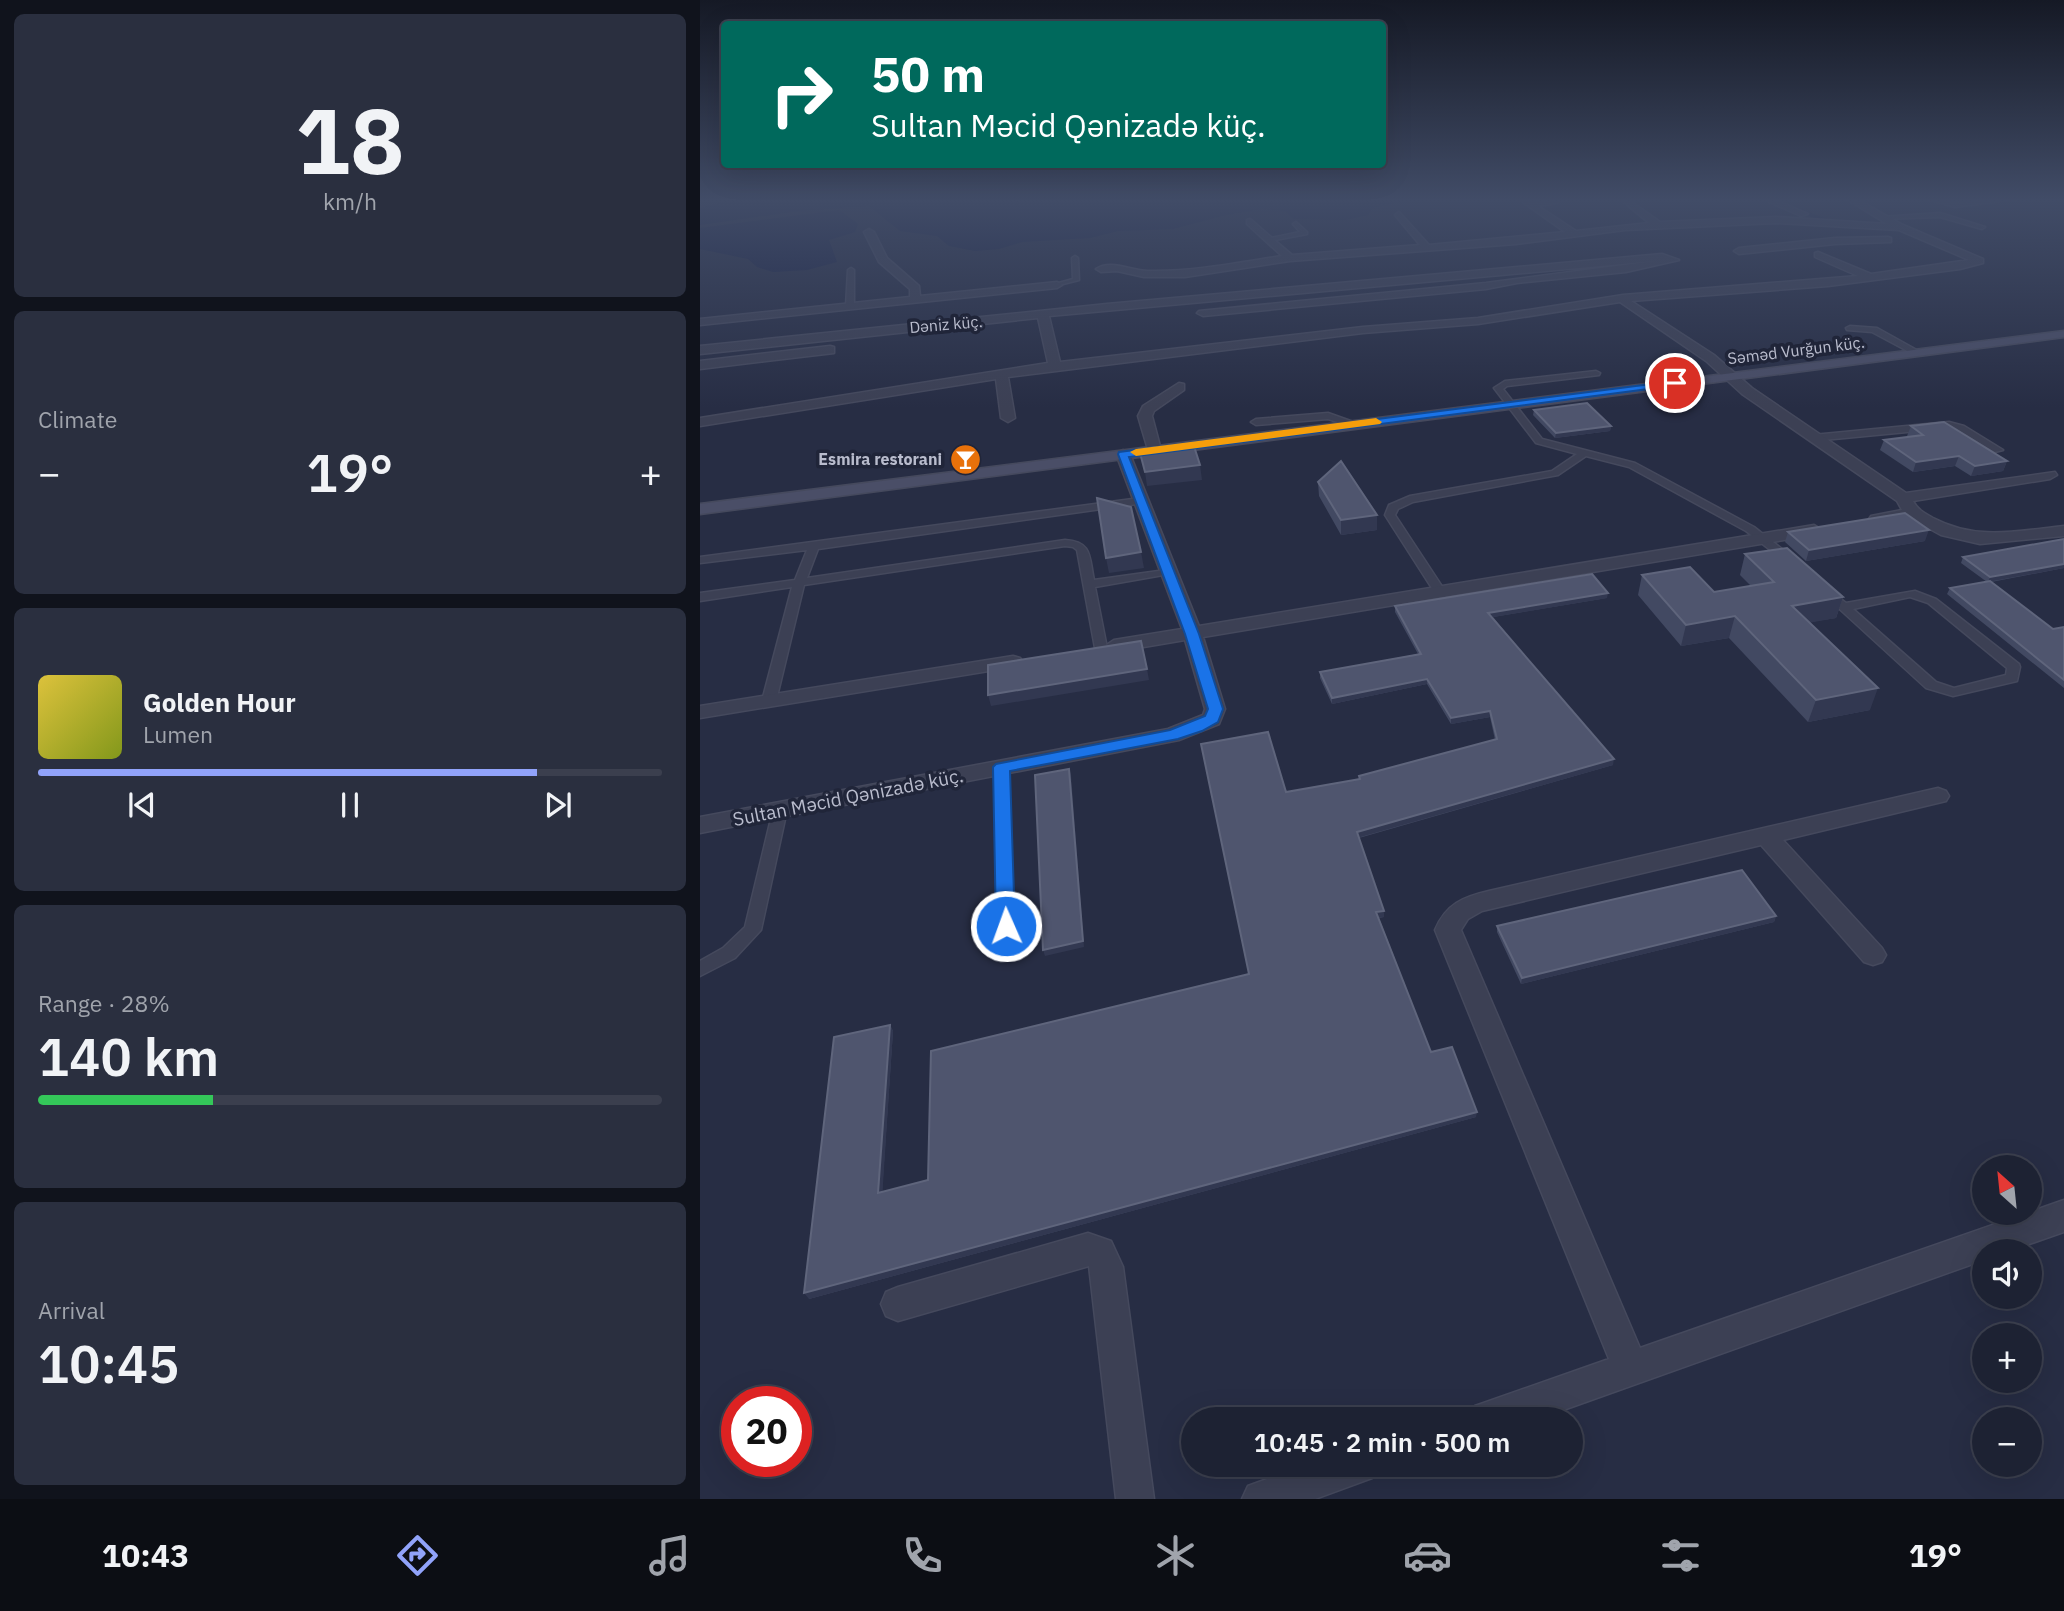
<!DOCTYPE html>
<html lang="en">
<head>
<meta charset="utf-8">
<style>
  :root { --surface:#1d2233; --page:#2a2f3f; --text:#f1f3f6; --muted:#a0a4ac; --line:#3b3f4e; --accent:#91a3fa }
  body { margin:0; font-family:"IBM Plex Sans",sans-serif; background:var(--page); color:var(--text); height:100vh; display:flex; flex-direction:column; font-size:26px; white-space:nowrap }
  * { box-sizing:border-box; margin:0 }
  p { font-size:23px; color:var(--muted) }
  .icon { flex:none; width:38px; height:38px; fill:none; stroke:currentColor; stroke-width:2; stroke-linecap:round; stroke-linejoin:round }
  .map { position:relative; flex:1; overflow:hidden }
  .details { display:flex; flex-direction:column; gap:14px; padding:14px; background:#10131c; width:700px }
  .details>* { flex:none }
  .hud { position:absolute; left:21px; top:21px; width:665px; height:147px; border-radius:7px; box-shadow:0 7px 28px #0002,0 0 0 2px var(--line); background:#00695c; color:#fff; overflow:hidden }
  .needle { width:46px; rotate:333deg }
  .controls { position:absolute; left:1272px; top:1155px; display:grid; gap:14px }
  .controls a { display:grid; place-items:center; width:70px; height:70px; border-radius:50%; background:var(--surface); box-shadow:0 7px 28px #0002,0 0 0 2px var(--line); font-size:35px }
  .speed { position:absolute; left:21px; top:1386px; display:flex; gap:14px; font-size:35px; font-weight:700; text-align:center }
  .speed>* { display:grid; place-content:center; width:91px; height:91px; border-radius:50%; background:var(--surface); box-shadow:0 7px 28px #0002,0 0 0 2px var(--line); line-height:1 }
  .speed .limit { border:10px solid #d22; background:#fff; color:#111 }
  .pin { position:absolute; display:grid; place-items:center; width:60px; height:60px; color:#fff; margin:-30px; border:4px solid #fff; border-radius:50%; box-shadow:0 2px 7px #0007 }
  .me { position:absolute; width:77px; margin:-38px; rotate:358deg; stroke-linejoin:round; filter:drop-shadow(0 0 5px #0008) }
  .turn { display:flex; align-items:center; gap:24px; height:147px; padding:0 35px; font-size:32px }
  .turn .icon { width:91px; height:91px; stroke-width:2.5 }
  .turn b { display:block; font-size:49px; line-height:60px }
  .big { font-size:52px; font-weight:600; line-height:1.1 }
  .details .widget { flex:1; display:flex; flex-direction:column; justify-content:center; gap:10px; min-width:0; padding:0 24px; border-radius:10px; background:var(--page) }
  .details .dial { align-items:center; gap:0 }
  .dial b { font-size:91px; line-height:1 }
  .song { display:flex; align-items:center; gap:21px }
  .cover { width:84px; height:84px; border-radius:10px; background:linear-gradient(135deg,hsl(50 70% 55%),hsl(70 70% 35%)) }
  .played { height:7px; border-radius:4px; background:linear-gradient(90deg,var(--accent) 80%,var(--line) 80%) }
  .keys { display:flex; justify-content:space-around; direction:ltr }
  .heat { display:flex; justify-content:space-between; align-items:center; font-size:38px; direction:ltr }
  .charge { height:10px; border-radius:5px; background:linear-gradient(90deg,#34c759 28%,var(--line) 0) }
  .trip { position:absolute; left:481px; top:1407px; width:402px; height:70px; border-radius:35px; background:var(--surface); box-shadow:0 7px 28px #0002,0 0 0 2px var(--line); font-weight:600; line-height:70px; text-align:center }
  .dock { display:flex; height:112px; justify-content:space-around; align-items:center; background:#0c0e14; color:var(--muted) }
  .dock .icon { width:49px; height:49px }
  .dock .current { color:var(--accent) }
  .dock b { font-size:32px; color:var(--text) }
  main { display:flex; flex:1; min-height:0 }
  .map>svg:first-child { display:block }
  .water { fill:#192143 }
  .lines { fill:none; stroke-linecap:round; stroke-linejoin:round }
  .stream { stroke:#192143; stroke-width:3.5 }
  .service-casing { stroke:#45495d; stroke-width:3 }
  .minor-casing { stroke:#45495d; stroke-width:3 }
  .secondary-casing { stroke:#45495d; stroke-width:3 }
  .service { fill:#3c4054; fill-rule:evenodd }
  .minor { fill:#3c4054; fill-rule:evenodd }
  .secondary { fill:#4a4e67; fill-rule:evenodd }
  .wall { fill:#424962 }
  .shaded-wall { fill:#323851 }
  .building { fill:#4f556e; stroke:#5f657c; stroke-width:2 }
  .route { fill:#1a73e8; stroke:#114b97; stroke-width:2 }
  .slow { fill:#f59e0b }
  .labels { text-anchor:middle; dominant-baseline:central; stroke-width:7; stroke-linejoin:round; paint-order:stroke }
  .far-street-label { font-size:16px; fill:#b9bccd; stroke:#202539 }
  .far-poi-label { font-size:16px; font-weight:bold; fill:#b9bccd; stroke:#202539; text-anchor:end }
  .street-label { font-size:19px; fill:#b9bccd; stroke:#202539 }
</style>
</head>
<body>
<main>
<section class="details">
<div class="widget dial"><b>18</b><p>km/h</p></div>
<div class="widget"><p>Climate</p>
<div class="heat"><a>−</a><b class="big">19°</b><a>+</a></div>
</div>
<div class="widget">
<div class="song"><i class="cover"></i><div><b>Golden Hour</b><p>Lumen</p></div></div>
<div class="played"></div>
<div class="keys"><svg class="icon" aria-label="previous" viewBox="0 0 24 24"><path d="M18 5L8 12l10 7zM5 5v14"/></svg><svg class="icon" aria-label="pause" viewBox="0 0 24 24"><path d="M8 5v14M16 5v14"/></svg><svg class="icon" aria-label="next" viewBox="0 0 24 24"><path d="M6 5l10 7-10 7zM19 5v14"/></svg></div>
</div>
<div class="widget"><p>Range · 28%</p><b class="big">140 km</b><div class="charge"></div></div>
<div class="widget"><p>Arrival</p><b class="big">10:45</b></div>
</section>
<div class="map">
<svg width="1364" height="1499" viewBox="0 0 1364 1499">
  <rect width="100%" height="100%" fill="#272d44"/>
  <!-- water -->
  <path class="water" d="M38 198H704L702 201 673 208 668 215 645 220 594 219 585 211 562 209 526 215 473 229 418 231 390 238 322 242 299 249 275 251 249 246 237 236 200 231 169 206 98 211 0 225V208Z
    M139 210 158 224 155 232 129 240 137 262 107 270 73 272 57 267 48 259 0 249V228Z"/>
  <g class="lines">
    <!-- stream -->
    <path class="stream" d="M1093 208 1130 222"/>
    <defs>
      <path id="service" d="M1224 198 1255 203 1323 198 1255 207Z
        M1240 213 1285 227 1282 229 1240 217 1184 219 1181 217Z
        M596 222 607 232V234L570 241 567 239 600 232 593 224Z
        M375 256 378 258 379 280 355 286V284L373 279 372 258Z
        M151 268 154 270V306L150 308 146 306 148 270Z
        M1150 326 1177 328 1222 353 1215 355 1172 332 1147 330 1146 328Z
        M896 371 900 373 899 375 807 386 803 389 842 439 935 463 1054 527 1096 560V564H1088L1046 531 929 467 886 456 858 475 713 502 698 509 695 515 745 591 739 594 735 593 685 515 689 505 710 496 852 471 877 454 836 443 794 388 805 381Z
        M628 413 659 424 654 427 628 419 556 425 551 422 556 419Z
        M1249 422 1264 426 1303 450 1295 452 1258 430 1249 428 1113 441 1108 438 1113 435Z
        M440 498 444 499V503L118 549 107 578 365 540C393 542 389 557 394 580L473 569V573L469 574 395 587 407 648 401 652 395 648 377 550 373 547 365 546 104 585 76 701 69 705 62 701 92 587 0 601V593L95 580 107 550 0 563V557Z
        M1126 588 1146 603 1215 591 1236 599 1319 664 1320 667 1317 681 1253 696 1226 688 1122 593 1120 591ZM1210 597 1228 603 1307 668 1306 675 1254 688 1236 682 1153 609Z
        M301 762 308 767 314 926 312 931 306 933 300 931 298 926 294 767Z
        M80 805 85 806 87 810 61 930 35 958 0 976V961L23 948 45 927 73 810 75 806Z"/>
      <path id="minor" d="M817 198H827L832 201 859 198 858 203 838 206 876 231 949 223 919 198H926L960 222 1076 217 1187 224 1145 198H1155L1203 225 1283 259V263L1260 269 1128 286 931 301 1014 355 1052 388 1206 493 1355 472 1357 475 1350 479 1213 501C1218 510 1224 513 1233 518 1277 541 1317 531 1364 526V536L1280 544 1241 535 1210 518 1171 522 1169 519 1171 516 1202 510 1197 501 1042 394 1006 361 920 302 778 324 663 333 308 377 315 418 308 422 301 418 296 379 0 426V418L348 363 338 318 0 354V346L407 304 962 254 979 260 926 272 817 283 786 289 503 316 497 313 499 311 786 283 955 261 349 316 360 362 663 327 778 318 923 295 1158 276 1115 257V253L1118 252 1171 274 1269 260 1199 230 1076 223 925 230 816 244 590 261 485 277H444L417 271 401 272 396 269C411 259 431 271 448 271 493 272 538 263 582 256L547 224V220L550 219 592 255 720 245 695 215 699 212 729 245 865 232Z
        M1060 198H1071L1108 214 1101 216Z
        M169 229 174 232 187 258 219 286 220 296 357 282 362 285 357 288 0 325V319L210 297V289L179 262 164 232Z
        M1188 237 1191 238V242L1135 244 1039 254 1034 251 1039 248 1135 238Z
        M130 346 134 347V353L0 369V361Z
        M479 383 484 384V390L454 411 452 416 461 450 454 454 449 453 438 416 443 406Z
        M423 450 430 454 499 626 1114 525 1122 530 1114 535 503 637 525 709 519 724 479 740 0 833V817L468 729 503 715 505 709 485 640 414 652 405 646 414 640 482 629 416 454Z
        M313 656 320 658 323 662 320 666 0 718V706Z
        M1238 788 1246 791 1249 796 1246 801 1083 840 1182 948 1186 955 1182 962 1173 965 1164 962 1061 845 782 911 768 919 761 930 940 1348 1364 1200V1232L1309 1251H1284V1260L838 1419H770L775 1406 909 1359 735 930C746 904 763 897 789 891Z
        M388 1233 411 1241 423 1267 454 1499H416L389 1266 198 1321 186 1316 181 1304 186 1292 198 1287Z
        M605 1465H678L672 1478 615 1499H542L548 1486Z"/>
      <path id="secondary" d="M1364 331V337L0 514V504Z"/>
    </defs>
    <!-- service casing -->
    <use href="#service" class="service-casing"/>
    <!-- minor casing -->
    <use href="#minor" class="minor-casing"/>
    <!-- secondary casing -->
    <use href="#secondary" class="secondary-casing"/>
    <!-- service -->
    <use href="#service" class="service"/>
    <!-- minor -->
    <use href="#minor" class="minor"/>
    <!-- secondary -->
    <use href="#secondary" class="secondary"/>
  </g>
  <!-- wall -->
  <path class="wall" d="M834 410 911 426 910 431 855 438 833 415Z
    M1211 426 1307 461 1303 471 1271 476 1255 466 1213 472 1180 450 1184 440 1209 437 1207 436Z
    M618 482 677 530 641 535 619 496Z
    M1088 532 1225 541 1106 561 1085 542Z
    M1364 539V568L1291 582 1353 629 1364 627V688L1247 594 1250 588 1287 582 1261 563 1263 557Z
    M1045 554 1143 597 1136 618 1110 622 1170 710 1108 722 1029 638 981 646 938 595 942 575 1014 592 1051 586 1040 575Z
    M907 598 793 617 913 765 659 838 684 911V917L679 918 731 1052 776 1117 109 1299 190 1025 193 1031 182 1192 228 1180 549 974 586 792 659 779V776L795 740 790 717 751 724 727 684 632 704 620 678V672L718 654 695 612V606Z
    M1076 916 1074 922 821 984 797 932V926Z"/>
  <!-- shaded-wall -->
  <path class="shaded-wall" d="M911 426 910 431 855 438 856 433Z
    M1259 456 1255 466 1213 472 1216 462Z
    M1307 461 1303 471 1271 476 1275 466Z
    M500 465 502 480 447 486 445 472Z
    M677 515V530L641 535V520Z
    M1229 530 1225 541 1106 561 1109 550Z
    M441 552 444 568 409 573 406 558Z
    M1364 564V568L1288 582 1290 577Z
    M908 593 907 598 788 618V613Z
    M1143 597 1136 618 1086 627 1092 606Z
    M1035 616 1029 638 981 646 986 625Z
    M447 669 449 680 291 706 288 695Z
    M727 679V684L632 704V698Z
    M1178 688 1170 710 1108 722 1116 700Z
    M790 711V717L751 724V718Z
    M914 759 913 765 657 838V832Z
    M369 769 371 774 384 947 345 956 343 950Z
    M684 911V917L676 918V912Z
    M1076 916 1074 922 821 984 822 978Z
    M190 1025 193 1031 182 1199 178 1193Z
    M777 1112 776 1117 109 1299 104 1293Z"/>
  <!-- building -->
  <path class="building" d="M887 403 911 426 856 433 834 410Z
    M1244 422 1307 461 1275 466 1259 456 1216 462 1184 440 1223 435 1211 426Z
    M493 443 500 465 445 472 439 449Z
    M641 461 677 515 641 520 618 482Z
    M397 498 431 507 441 552 406 558Z
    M1205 513 1229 530 1109 550 1088 532Z
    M1364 539V564L1290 577 1263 557Z
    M1087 548 1143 597 1092 606 1178 688 1116 700 1035 616 986 625 942 575 990 567 1014 592 1074 582 1045 554Z
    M892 574 908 593 788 613 914 759 657 832 684 911 676 912 731 1052 752 1047 777 1112 104 1293 134 1037 190 1025 178 1193 228 1180 231 1051 549 974 501 744 568 732 586 792 660 779 659 776 797 739 790 711 751 718 727 679 632 698 620 672 721 654 695 606Z
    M1290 581 1353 629 1364 627V680L1250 588Z
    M441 641 447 669 288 695V665Z
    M369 769 383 941 343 950 335 775Z
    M1042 870 1076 916 822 978 797 926Z"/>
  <!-- sky -->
  <linearGradient id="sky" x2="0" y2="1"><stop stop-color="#151925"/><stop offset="0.49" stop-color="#414c67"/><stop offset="1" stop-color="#414c67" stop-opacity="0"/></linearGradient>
  <rect width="1364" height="408" fill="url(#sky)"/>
  <!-- route -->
  <path class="route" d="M975 381H979V385L429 457 499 634 523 709 518 722 502 731 478 739 310 771 315 926 313 931 306 933 299 931 296 926 293 767 296 764 470 730 505 716 508 709 485 634 418 454 419 452Z"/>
  <!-- slow -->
  <path class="slow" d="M676 418 682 422 680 424 436 456 430 452 436 449Z"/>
  <!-- icons -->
  <defs>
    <symbol id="bar-disc" viewBox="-11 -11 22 22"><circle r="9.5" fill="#e8710a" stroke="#202539"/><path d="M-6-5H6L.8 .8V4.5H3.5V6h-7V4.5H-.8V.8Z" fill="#fff"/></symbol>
  </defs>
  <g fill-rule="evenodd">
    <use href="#bar-disc" x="248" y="442" width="35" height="35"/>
  </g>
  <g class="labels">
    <!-- far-street labels -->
    <g class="far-street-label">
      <text transform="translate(246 324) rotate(-5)">Dəniz küç.</text>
      <text transform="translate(1096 350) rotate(-7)">Səməd Vurğun küç.</text>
    </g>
    <!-- far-poi labels -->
    <g class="far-poi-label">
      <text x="242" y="459">Esmira restorani</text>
    </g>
    <!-- street labels -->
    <g class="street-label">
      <text transform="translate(148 797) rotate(-11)">Sultan Məcid Qənizadə küç.</text>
    </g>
  </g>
</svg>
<div class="controls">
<a><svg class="needle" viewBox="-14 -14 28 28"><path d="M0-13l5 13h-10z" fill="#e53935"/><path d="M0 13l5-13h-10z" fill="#a0a4ac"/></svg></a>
<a><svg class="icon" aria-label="sound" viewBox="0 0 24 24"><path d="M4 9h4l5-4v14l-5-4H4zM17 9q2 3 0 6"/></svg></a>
<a>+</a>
<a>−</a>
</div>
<div class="speed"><div class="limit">20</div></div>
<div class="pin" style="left:975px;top:383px;background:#d93025"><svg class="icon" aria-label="arrive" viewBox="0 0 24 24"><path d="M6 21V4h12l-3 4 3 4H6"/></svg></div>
<svg class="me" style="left:306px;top:926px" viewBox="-20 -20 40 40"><circle r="17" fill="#1a73e8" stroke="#fff" stroke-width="3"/><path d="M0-11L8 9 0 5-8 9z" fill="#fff"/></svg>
<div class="trip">10:45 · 2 min · 500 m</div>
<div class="hud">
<div class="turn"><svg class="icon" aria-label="right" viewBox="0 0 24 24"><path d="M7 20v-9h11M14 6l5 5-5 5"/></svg><div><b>50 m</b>Sultan Məcid Qənizadə küç.</div></div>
</div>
</div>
</main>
<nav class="dock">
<b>10:43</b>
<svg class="icon current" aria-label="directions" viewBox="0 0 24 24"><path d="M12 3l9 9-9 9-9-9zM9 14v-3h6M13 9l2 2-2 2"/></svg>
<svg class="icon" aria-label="music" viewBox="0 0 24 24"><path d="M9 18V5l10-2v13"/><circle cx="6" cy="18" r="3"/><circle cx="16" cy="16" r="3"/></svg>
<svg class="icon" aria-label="phone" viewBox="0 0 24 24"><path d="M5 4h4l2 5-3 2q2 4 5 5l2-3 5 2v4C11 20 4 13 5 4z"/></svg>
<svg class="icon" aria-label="climate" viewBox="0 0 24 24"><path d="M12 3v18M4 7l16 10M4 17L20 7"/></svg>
<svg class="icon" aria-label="car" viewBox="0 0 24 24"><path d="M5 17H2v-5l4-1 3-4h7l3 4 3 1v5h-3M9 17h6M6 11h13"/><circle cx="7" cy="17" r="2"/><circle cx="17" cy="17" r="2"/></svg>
<svg class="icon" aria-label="filters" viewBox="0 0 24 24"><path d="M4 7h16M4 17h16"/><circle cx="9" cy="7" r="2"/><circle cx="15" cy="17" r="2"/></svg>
<b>19°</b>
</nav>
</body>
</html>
